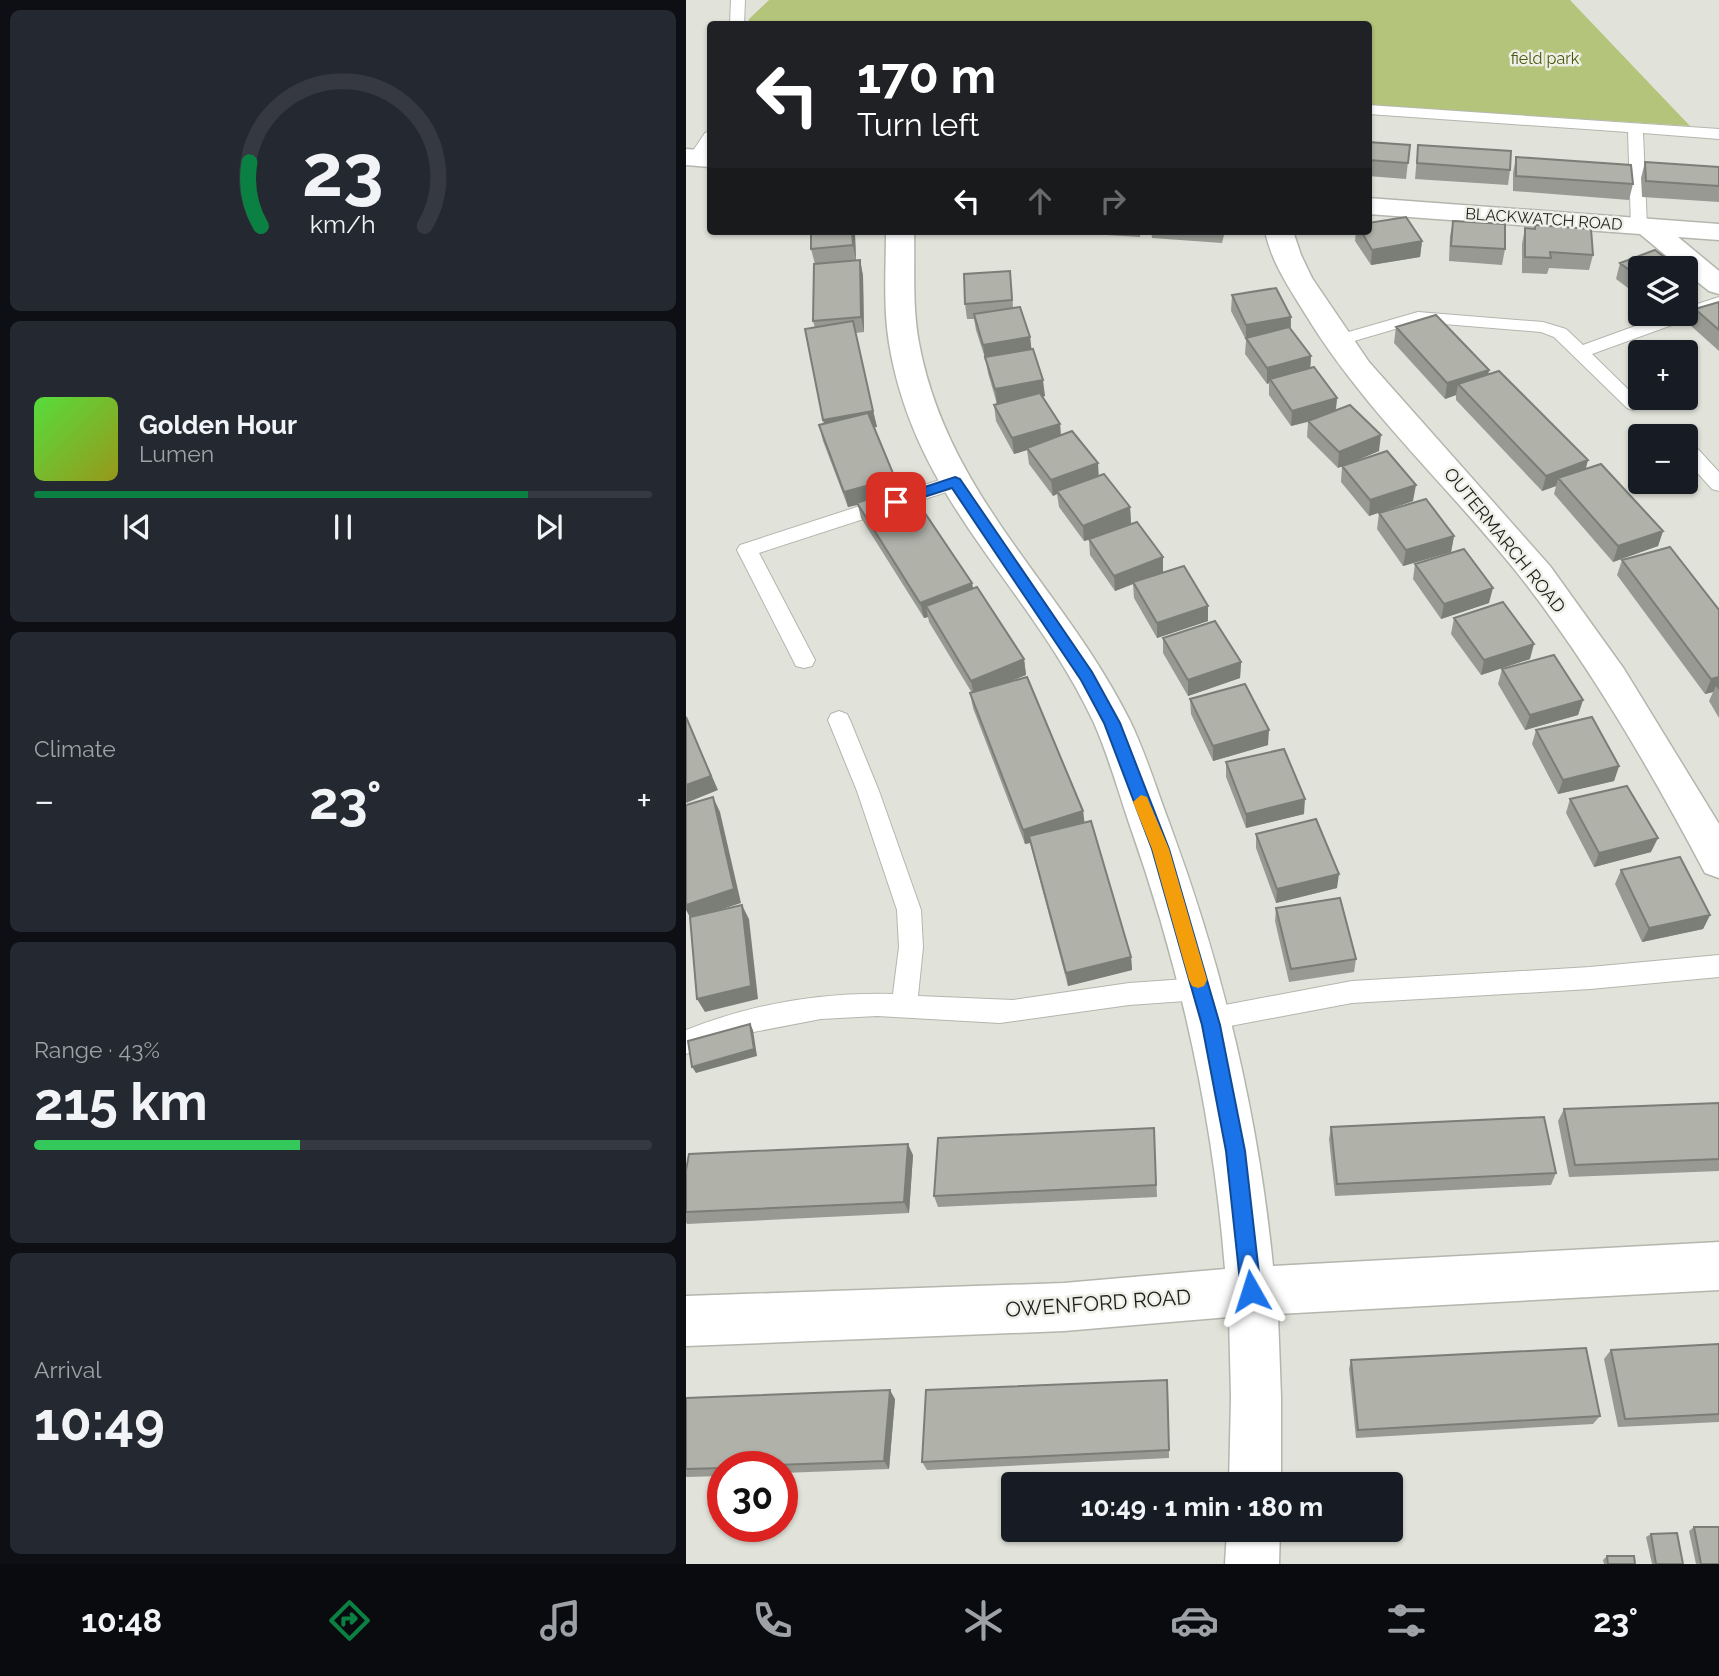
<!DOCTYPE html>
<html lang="en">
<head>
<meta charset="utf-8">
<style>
  :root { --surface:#171b24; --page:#242831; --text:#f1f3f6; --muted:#9ea1a6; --line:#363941; --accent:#0b8043 }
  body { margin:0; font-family:Raleway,sans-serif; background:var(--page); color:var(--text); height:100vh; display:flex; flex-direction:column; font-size:26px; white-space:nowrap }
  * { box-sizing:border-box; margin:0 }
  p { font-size:23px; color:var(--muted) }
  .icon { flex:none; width:38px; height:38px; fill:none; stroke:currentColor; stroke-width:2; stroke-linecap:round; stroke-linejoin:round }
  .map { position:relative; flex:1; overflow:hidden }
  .side { display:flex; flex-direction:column; gap:10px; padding:10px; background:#0d0f14; width:686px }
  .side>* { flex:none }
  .banner { position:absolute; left:21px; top:21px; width:665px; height:214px; border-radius:7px; box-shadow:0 2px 5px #0004; background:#202124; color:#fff; overflow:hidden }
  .buttons { position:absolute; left:942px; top:256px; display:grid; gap:14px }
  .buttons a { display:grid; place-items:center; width:70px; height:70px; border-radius:7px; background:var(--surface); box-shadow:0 2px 5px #0004; font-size:35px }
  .speed { position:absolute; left:21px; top:1451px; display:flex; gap:14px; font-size:35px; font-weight:700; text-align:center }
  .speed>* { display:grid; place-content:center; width:91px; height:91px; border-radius:50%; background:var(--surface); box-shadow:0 2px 5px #0004; line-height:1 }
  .speed .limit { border:10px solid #d22; background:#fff; color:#111 }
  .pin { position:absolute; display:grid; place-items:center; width:60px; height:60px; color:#fff; margin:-30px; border-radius:14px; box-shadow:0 4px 10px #0006 }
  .me { position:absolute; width:77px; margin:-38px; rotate:354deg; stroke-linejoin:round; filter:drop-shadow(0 0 5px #0008) }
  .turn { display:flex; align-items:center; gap:24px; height:147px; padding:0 35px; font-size:32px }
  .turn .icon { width:91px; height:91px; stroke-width:2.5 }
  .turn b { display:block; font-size:49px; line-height:60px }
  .lanes { display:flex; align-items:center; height:66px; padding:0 35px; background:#0003; justify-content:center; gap:35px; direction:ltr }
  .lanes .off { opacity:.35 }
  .big { font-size:52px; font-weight:700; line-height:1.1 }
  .side .widget { flex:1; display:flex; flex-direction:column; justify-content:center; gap:10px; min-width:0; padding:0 24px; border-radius:10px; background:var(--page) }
  .side .dial { align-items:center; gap:0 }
  .dial svg { height:182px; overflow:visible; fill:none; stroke:var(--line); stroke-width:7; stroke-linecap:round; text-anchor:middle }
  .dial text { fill:var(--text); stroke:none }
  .song { display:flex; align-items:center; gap:21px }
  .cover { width:84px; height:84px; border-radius:10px; background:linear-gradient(135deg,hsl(110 70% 55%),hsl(60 70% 35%)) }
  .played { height:7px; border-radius:4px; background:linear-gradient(90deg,var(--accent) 80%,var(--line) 80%) }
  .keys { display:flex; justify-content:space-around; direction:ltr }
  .heat { display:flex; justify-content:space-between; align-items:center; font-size:38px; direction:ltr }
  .charge { height:10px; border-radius:5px; background:linear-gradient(90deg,#34c759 43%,var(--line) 0) }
  .trip { position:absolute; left:315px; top:1472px; width:402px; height:70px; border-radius:7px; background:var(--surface); box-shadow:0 2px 5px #0004; font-weight:700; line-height:70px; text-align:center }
  .dock { display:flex; height:112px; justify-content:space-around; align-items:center; background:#090b0e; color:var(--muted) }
  .dock .icon { width:49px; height:49px }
  .dock .active { color:var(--accent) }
  .dock b { font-size:32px; color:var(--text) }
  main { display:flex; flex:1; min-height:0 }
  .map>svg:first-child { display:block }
  .green { fill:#b4c57b }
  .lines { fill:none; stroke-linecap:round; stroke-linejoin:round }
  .lane-casing { stroke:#b3b6ad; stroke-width:2 }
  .street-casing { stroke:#b3b6ad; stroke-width:3 }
  .lane { fill:#fff; fill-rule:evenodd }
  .street { fill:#fff; fill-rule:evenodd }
  .wall { fill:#979992 }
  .shaded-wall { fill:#7b7d77 }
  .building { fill:#b0b2aa; stroke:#7b7d77; stroke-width:2 }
  .route { fill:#1a73e8; stroke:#114b97; stroke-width:2 }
  .slow { fill:#f59e0b }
  .labels { text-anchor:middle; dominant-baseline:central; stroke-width:5; stroke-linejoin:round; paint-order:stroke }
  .far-park-label { font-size:16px; fill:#4a570a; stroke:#eef0e8 }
  .far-street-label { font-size:16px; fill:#1e1f1c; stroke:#eef0e8 }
  .street-label { font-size:18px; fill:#1e1f1c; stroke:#eef0e8 }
  .near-street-label { font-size:21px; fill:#1e1f1c; stroke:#eef0e8 }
</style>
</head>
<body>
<main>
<section class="side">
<div class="widget dial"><svg viewBox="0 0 100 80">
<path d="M14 69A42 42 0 1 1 86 69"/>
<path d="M14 69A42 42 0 0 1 9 41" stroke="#0b8043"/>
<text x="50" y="56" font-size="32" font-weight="700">23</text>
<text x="50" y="72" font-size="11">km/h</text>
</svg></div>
<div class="widget">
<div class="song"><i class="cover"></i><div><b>Golden Hour</b><p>Lumen</p></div></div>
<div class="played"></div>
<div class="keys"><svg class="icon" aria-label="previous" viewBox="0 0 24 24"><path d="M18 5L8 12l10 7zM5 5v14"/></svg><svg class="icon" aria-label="pause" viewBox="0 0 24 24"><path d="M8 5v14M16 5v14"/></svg><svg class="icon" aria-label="next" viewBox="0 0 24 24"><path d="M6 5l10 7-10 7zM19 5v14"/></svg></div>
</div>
<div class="widget"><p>Climate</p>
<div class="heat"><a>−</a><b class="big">23°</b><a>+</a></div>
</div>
<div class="widget"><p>Range · 43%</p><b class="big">215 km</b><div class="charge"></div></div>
<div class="widget"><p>Arrival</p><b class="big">10:49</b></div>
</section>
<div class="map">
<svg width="1033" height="1564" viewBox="0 0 1033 1564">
  <rect width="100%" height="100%" fill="#e1e3da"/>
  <!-- green -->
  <path class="green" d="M83 0H884L1004 126 683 105 682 24H62L63 19Z"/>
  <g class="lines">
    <defs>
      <path id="lane" d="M45 0H59L58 24H44Z
        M682 105 1033 129V139L957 133 961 226 953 231 945 226 942 132 682 114Z
        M24 131C25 143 24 159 10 163L5 161 2 158 19 133Z
        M1033 297V308L906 354 953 400 956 404 947 410 941 408 868 337 855 332 733 322 651 346 642 341 645 337 732 312 857 322 880 329 897 345 985 313H999V308Z
        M1003 445 1010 447 1033 472V491L1026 489 999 459V446Z
        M269 475 276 477 279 482 276 487 73 553 129 660 126 666 118 668 110 666 51 550 54 545Z
        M153 711 161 714 164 720 193 791 235 910 237 947 232 996 327 1000 443 983 514 978 523 981 527 989 523 997 514 1000 443 1005 314 1023 191 1016 135 1019 52 1035 0 1054V1030C66 1004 135 992 207 994L213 947 211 910 171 791 142 720 145 714Z
        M1033 955V977L904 989 666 1003 523 1030 514 1027 510 1019 514 1011 523 1008 666 981 904 967Z"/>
      <path id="street" d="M0 149 24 151V167L0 165Z
        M682 198 1033 224V240L992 237 1033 271V294L1023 291 999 272V268H995L954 234 682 214Z
        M200 231H228C229 268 226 306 233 343 262 498 377 586 444 721 460 754 471 791 484 825 537 968 572 1114 587 1266L1033 1242V1290L592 1314 595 1397V1484H543L545 1397 543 1317 378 1331 0 1346V1296L378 1283 539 1269C527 1116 494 967 443 823 432 790 422 755 408 723 344 585 229 503 203 343 197 306 200 268 200 231Z
        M579 231H607L615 255 626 278 683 362 864 566 938 669 1033 824V878L1019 873C966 773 909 674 840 584 768 491 679 413 618 312 602 286 585 261 579 231Z
        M541 1530H594L593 1564H539Z"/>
    </defs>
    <!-- lane casing -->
    <use href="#lane" class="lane-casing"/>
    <!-- street casing -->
    <use href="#street" class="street-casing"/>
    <!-- lane -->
    <use href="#lane" class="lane"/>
    <!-- street -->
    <use href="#street" class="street"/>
  </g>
  <!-- wall -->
  <path class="wall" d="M682 142 724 145 720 179 682 176Z
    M732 145 824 170 822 185 729 179Z
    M830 157 947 184 943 200 827 191V173Z
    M959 162 1033 167V202L956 197 955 178Z
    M767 221 819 249 816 265 763 261 764 236Z
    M849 225 907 255 903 270 863 268 861 274 836 273V244L839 228H848Z
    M350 231H392L391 234Z
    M402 231H455L454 237 403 234Z
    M465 231H539L536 243 466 238Z
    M670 231H682L736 241 734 257 685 265 669 241Z
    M169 234 170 260H174L177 276 178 332 169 333 191 427H188L209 478 211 488 286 583 287 588 338 659 340 675 319 683 397 811 398 823 445 957 446 970 382 986 344 843 339 844 287 708 284 693H286L243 622 242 617 238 618 175 518 172 505 162 507 137 441 133 425 138 424 129 328 127 321 129 264 125 249Z
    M934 263 954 268V297L930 279Z
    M326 287 327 308 344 337 345 349 359 396 357 397 374 424 375 436 412 463V476L444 507 445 523 477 557V573L522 606V621L471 638 448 598 447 584 429 591 404 555 403 540 398 541 373 507 371 494 367 496 343 464 341 450 328 454 310 421 308 405 311 404 302 373 300 361 290 330 288 319H281L279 304Z
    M546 295 605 317V329L625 356 624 368 651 398 650 410 693 451 657 466 727 501 683 516 655 482 656 466 652 468 621 437 622 422 605 426 583 395V383L581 384 559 354 560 340 545 311Z
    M1033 302V351L1004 325 1009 309Z
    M710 327 803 370 802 374 902 460 899 469 977 531 972 546 927 562 868 494 870 486 856 491 770 400V395L759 399 708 343Z
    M693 513 768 536 765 552 717 566 691 529Z
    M936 560 1033 610V718L1023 701 1027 692 1019 694 931 575Z
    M729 564 803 603 755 619 727 579Z
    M768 618 844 659 795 675 765 634Z
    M477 638 555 662 554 678 502 696 477 653Z
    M816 669 897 700 892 715 839 730 812 684Z
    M504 699 582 745 527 761 505 714Z
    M850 730 933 766 928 781 872 794 846 744Z
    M540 762 618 814 560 828 540 777Z
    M884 799 965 852 908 867 880 813Z
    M570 834 651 888 590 903 570 848Z
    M935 870 1024 915 1017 929 956 942 929 884Z
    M590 908 670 959 668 972 603 982 589 921Z
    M1033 1103V1171L883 1177 872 1121 878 1109Z
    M645 1127 870 1173 865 1185 649 1196 643 1139Z
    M468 1128 471 1197 252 1207 248 1196Z
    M227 1155 223 1213 1 1224 0 1222V1170Z
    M1033 1344V1422L932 1427 918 1359 925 1350Z
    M665 1360 914 1416 907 1424 670 1438 663 1369Z
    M482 1389 483 1458 241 1470 236 1462Z
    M0 1398 209 1399 203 1469 96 1473V1466H37V1476L0 1477Z
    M1008 1527 1033 1564H1010L1003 1531Z
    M965 1534 997 1564H966L960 1537Z
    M921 1556 949 1564H918L917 1560Z"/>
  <!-- shaded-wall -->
  <path class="shaded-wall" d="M166 231H168L169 234 170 261 167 245Z
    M736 241 734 257 685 265 686 250Z
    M174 260 177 276 178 332 175 317Z
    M1005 277 1000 292 999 293V279Z
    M605 317 604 333 560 338V325Z
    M344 337 346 353 299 357V361L297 345Z
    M625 356 624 372 584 379 583 383 581 384V368Z
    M803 370 800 385 772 384 770 395 759 399 761 383Z
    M357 380 359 396 311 405 309 389Z
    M651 398 649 414 605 426 606 411Z
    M187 411 191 427 141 436 137 420Z
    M374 424 375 440 341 448V450L328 454 326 438Z
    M695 435 693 451 652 468 653 452Z
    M902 460 898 476 872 478 870 486 856 491 860 476Z
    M412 463 413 479 371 491V494L367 496 365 480Z
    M209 478 213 494 162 507 158 492Z
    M730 485 727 501 683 516 684 500Z
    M444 507 445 523 398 541 397 526Z
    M977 531 972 546 927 562 932 546Z
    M768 536 765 552 717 566 720 550Z
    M477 557V573L447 582V584L429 591 428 576Z
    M286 583 288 598 240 606 242 617 238 618 234 603Z
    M807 588 803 603 755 619 758 604Z
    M522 606V621L471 638V623Z
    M848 644 844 659 795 675 798 660Z
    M338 659 340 675 288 696 285 681Z
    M555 662 554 678 502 696V680Z
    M1033 677V690L1030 686 1027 692 1019 694 1025 679Z
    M897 700 892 715 839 730 844 715Z
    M0 717 32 790 0 803Z
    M583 730 582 745 527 761V746Z
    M933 766 928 781 872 794 877 780Z
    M27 797 34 812 55 903 5 919 0 910V905Z
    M619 799 618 814 560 828V814Z
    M397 811 399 826 343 836 344 843 339 844 337 830Z
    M972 838 965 852 908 867 913 853Z
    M653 874 651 888 590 903 591 889Z
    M56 905 63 919 72 999 19 1012 11 999Z
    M1024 915 1017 929 956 942 963 928Z
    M445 957 446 970 382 986 380 973Z
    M64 1024 67 1030 71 1056 10 1073 6 1067Z
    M222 1144 227 1155 223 1213 218 1202Z
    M204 1390 209 1399 203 1469 198 1461Z"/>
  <!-- building -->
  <path class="building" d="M682 142 724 145 722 163 682 160Z
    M732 145 825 151 824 170 731 163Z
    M830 157 945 165 947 184 830 176Z
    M959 162 1033 167V186L960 181Z
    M720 217 736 241 686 250 675 231H682V223Z
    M767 221 819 224V249L765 246Z
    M849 225 905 229 907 255 864 252 865 258 839 257V228L849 229Z
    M125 231H166L167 245 125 249Z
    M969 250 993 268H954V278L934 263Z
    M174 260 175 317 127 321 128 264Z
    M324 271 326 300 279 304 278 274Z
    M999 272 1005 277 999 279Z
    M590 288 605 317 560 325 546 295Z
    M1033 302V330L1009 309Z
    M334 307 344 337 297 345 288 314Z
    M750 315 803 370 761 383 710 327Z
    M167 321 187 411 137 420 119 329Z
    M603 327 625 356 581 368 560 338Z
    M347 349 357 380 309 389 299 357Z
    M628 367 651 398 606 411 584 379Z
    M813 371 902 460 860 476 772 384Z
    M354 393 374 424 326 438 308 405Z
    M664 405 695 435 653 452 622 421Z
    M182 413 209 478 158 492 133 425Z
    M386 431 412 463 365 480 341 448Z
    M701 451 730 485 684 500 656 466Z
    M915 464 977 531 932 546 872 478Z
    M418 474 444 507 397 526 371 491Z
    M220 485 286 583 234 603 171 503Z
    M740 499 768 536 720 550 693 513Z
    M451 522 477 557 428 576 403 539Z
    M984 547 1033 610V677L1025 679 936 560Z
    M778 549 807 588 758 604 729 564Z
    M498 566 522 606 471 623 447 582Z
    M291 587 338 659 285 681 240 606Z
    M817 602 848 644 798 660 768 618Z
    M529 621 555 662 502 680 477 638Z
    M868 655 897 700 844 715 816 669Z
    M341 677 397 811 337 830 284 693Z
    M559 684 583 730 527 746 504 699Z
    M0 717 25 776 0 785Z
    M906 717 933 766 877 780 850 730Z
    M598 749 619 799 560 814 540 762Z
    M941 786 972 838 913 853 884 799Z
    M27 797 48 889 0 905V805Z
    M630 819 653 874 591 889 570 834Z
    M405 821 445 957 380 973 343 836Z
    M994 857 1024 915 963 928 935 870Z
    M654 898 670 959 605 969 590 908Z
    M56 905 65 986 11 999 4 917Z
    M64 1024 68 1049 6 1067 2 1041Z
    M1033 1103V1159L889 1165 878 1109Z
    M858 1117 870 1173 651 1184 645 1127Z
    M468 1128 470 1185 248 1196 252 1138Z
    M222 1144 218 1202 0 1212V1170L3 1154Z
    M1033 1344V1414L939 1419 925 1350Z
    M900 1348 914 1416 672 1430 665 1360Z
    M481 1380 483 1450 236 1462 240 1390Z
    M204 1390 198 1461 66 1466H37V1468L0 1469V1398Z
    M1008 1527H1033V1564H1015Z
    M991 1533 997 1564H970L965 1534Z
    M921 1556H948L949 1564H922Z"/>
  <!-- route -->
  <path class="route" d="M269 477 274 479 406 672 434 723 483 849 534 1025 559 1151 575 1291 573 1298 565 1301 558 1298 555 1291 540 1151 516 1025 466 849 418 723 395 680 266 488 210 506 203 502 205 498Z"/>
  <!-- slow -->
  <path class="slow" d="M455 795 461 797 483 849 521 980 518 986 512 988 506 986 503 980 466 849 447 802Z"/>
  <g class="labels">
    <!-- far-park labels -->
    <g class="far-park-label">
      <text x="859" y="58">field park</text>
    </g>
    <!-- far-street labels -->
    <g class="far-street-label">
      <text transform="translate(858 219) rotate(4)">BLACKWATCH ROAD</text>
    </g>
    <!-- street labels -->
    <g class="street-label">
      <text transform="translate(819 540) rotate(51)">OUTERMARCH ROAD</text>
    </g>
    <!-- near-street labels -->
    <g class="near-street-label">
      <text transform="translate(412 1303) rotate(-4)">OWENFORD ROAD</text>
    </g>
  </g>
</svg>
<div class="buttons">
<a><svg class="icon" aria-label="layers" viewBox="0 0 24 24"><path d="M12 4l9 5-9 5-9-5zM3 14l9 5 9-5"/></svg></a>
<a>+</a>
<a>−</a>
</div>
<div class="speed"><div class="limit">30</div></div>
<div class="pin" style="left:210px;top:502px;background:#d93025"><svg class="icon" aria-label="arrive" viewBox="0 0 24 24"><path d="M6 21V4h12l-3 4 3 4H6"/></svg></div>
<svg class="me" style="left:565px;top:1291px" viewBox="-20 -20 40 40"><path d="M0-17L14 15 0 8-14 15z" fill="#1a73e8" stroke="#fff" stroke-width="4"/></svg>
<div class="trip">10:49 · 1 min · 180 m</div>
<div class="banner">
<div class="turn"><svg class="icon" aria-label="left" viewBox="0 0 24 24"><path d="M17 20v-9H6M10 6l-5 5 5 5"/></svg><div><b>170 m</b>Turn left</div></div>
<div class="lanes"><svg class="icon" aria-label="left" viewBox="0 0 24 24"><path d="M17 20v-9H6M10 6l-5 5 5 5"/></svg><svg class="icon off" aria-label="ahead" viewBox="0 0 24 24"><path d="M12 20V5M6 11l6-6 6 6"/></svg><svg class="icon off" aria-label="right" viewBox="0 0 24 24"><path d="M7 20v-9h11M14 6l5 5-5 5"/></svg></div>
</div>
</div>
</main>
<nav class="dock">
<b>10:48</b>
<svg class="icon active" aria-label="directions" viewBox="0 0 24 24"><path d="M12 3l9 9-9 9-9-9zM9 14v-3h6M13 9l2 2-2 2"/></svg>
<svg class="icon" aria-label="music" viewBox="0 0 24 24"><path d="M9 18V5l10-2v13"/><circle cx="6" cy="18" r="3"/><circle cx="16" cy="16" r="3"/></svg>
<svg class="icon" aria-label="phone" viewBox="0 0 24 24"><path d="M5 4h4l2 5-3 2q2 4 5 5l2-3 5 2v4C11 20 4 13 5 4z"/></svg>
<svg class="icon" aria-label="climate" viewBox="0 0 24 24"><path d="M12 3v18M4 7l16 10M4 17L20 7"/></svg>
<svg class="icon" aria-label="car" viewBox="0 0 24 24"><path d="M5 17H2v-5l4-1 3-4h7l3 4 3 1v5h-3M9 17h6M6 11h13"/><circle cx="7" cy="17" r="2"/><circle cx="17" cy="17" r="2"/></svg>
<svg class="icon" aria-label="filters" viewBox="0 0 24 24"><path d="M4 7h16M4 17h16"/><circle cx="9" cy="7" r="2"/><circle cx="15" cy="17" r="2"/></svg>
<b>23°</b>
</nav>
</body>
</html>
